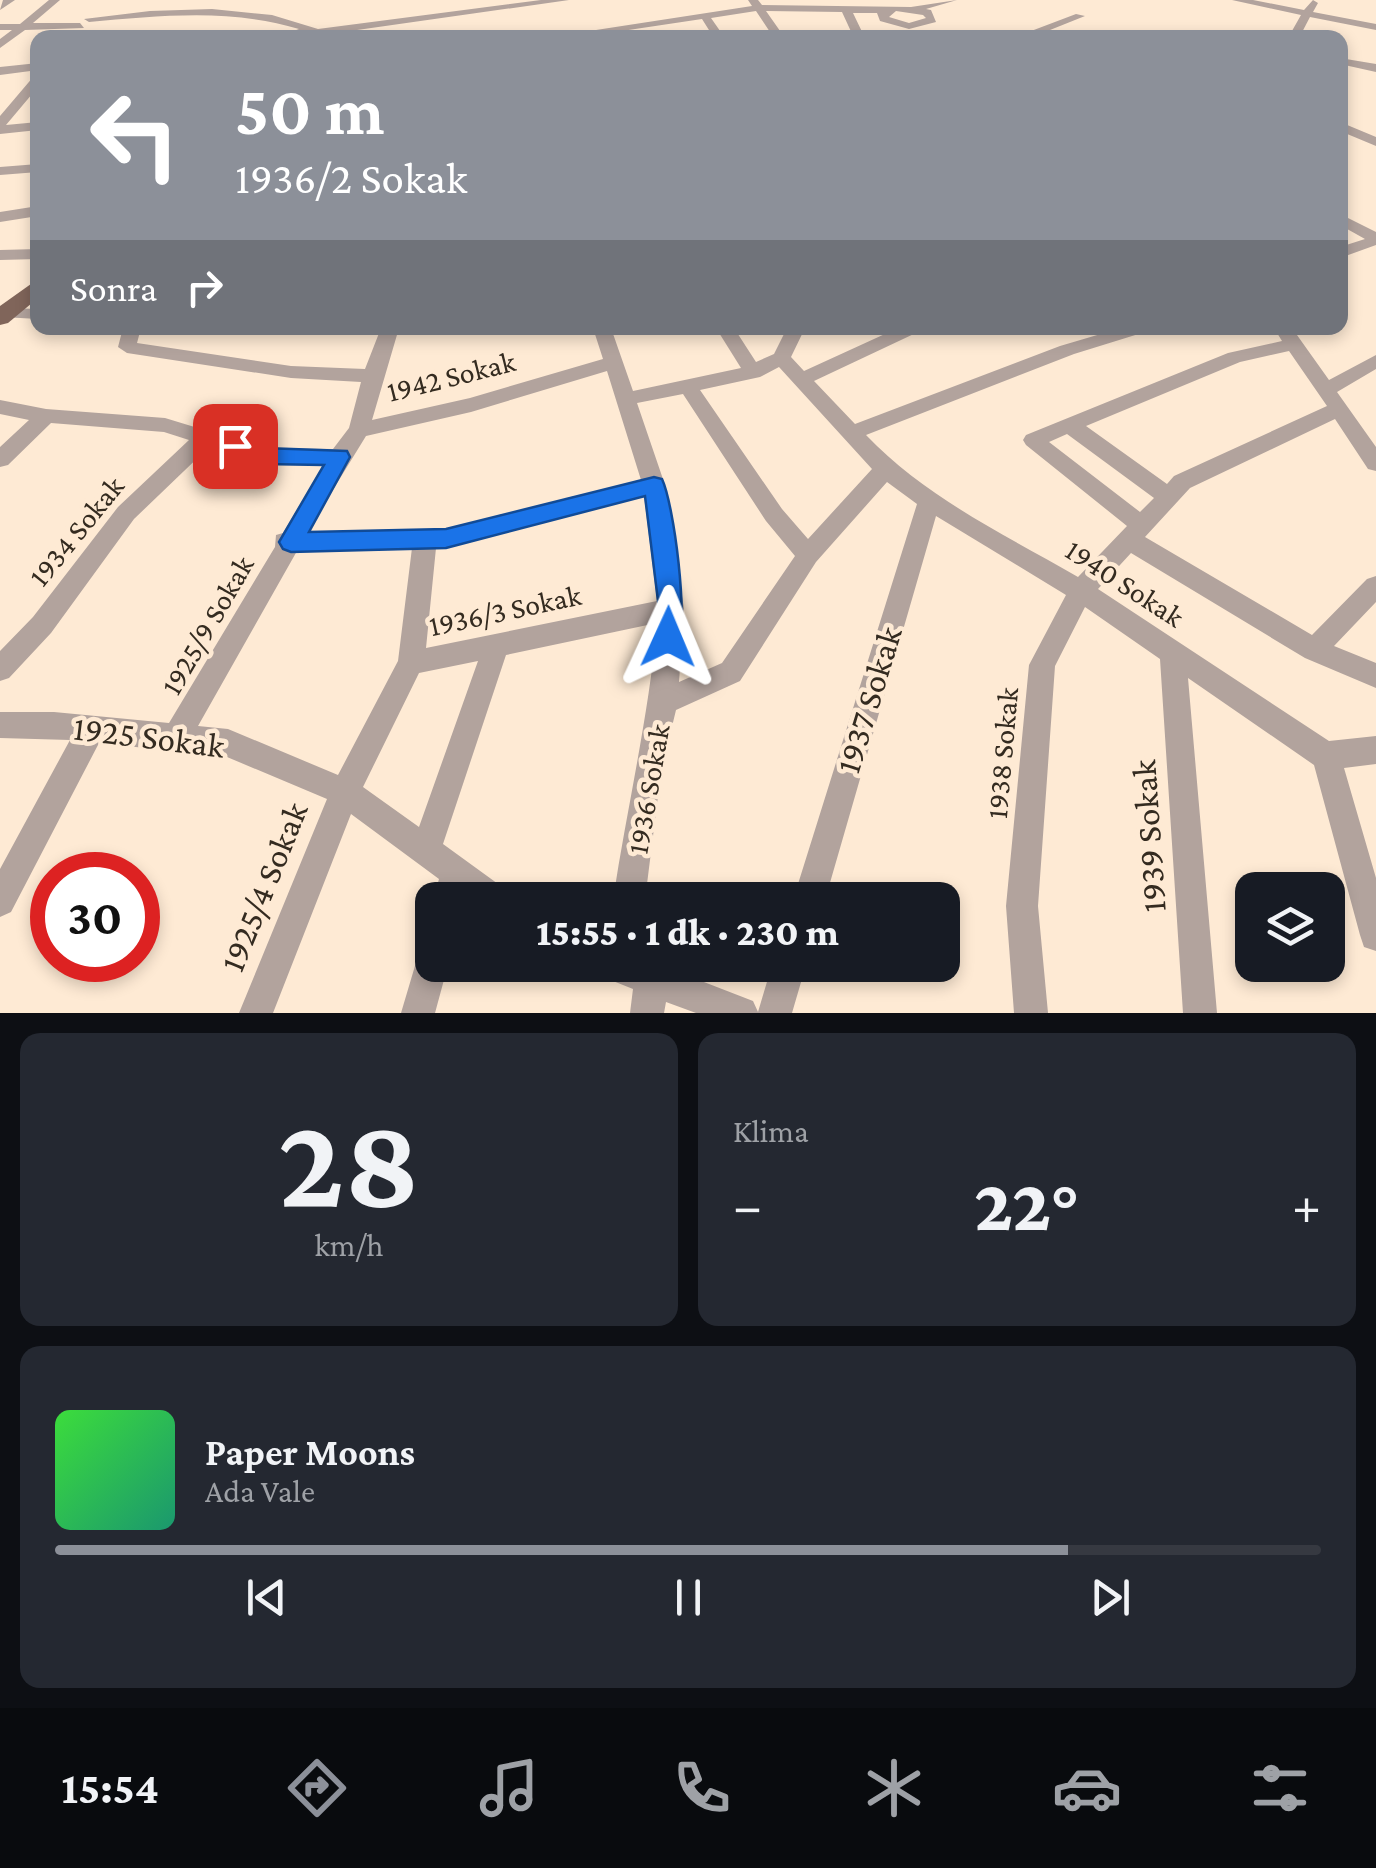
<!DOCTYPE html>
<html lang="tr">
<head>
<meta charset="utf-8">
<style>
  :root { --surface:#171b24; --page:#242831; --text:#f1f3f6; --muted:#9ea1a6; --line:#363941; --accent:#8c9099 }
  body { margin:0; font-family:"Crimson Pro",serif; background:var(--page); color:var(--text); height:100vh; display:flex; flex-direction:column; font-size:38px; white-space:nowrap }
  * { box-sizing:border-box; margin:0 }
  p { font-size:32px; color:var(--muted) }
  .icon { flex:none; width:55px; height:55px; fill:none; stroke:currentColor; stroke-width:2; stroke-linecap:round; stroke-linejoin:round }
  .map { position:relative; height:1013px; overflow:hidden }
  .drawer { display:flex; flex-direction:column; gap:20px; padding:20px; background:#0d0f14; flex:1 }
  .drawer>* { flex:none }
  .hud { position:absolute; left:30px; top:30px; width:1318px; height:305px; border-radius:20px; box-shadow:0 5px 15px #0003; background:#8c9099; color:#fff; overflow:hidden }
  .fabs { position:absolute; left:1235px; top:872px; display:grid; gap:20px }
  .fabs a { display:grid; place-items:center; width:110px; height:110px; border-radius:20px; background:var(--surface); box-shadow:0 5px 15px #0003; font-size:50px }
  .speed { position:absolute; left:30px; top:852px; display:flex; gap:20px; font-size:50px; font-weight:700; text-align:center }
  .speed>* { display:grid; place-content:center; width:130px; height:130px; border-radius:50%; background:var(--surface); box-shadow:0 5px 15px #0003; line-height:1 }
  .speed .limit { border:15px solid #d22; background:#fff; color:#111 }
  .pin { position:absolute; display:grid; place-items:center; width:85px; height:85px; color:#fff; margin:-42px; border-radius:20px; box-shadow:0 5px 15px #0006 }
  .me { position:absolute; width:110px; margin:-55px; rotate:1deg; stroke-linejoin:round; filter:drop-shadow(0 0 8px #0008) }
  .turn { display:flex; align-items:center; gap:35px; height:210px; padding:0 40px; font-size:45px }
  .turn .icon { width:130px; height:130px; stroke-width:2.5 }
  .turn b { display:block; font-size:70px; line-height:85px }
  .then { display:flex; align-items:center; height:95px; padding:0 40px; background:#0003; gap:20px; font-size:38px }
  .big { font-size:75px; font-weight:800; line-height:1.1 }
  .drawer .card { flex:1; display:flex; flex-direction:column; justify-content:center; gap:15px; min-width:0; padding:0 35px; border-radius:20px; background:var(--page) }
  .drawer .dial { align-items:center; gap:0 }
  .dial b { font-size:130px; line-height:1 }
  .song { display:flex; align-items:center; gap:30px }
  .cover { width:120px; height:120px; border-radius:15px; background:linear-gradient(135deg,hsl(120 70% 55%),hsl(160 70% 35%)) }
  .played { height:10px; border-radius:5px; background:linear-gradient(90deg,var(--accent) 80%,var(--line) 80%) }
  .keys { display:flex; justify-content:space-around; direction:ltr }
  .heat { display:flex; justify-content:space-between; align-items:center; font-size:55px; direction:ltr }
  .drawer .tiles { flex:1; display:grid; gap:20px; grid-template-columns:1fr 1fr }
  .card:last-child { grid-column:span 2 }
  .trip { position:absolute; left:415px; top:882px; width:545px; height:100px; border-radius:20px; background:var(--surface); box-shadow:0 5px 15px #0003; font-weight:800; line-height:100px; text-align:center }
  .tab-bar { display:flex; height:160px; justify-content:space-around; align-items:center; background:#090b0e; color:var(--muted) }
  .tab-bar .icon { width:70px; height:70px }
  .tab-bar .current { color:var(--accent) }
  .tab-bar b { font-size:45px; color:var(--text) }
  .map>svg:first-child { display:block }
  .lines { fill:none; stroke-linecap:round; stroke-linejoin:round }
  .minor { fill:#b2a39d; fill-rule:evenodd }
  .major { fill:#80655a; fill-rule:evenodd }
  .route { fill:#1a73e8; stroke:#114b97; stroke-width:2.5 }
  .labels { text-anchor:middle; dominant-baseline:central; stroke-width:9; stroke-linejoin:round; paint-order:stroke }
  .street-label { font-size:30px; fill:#342b20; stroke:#feead4 }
  .near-street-label { font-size:35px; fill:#342b20; stroke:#feead4 }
</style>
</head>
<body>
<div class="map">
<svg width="1376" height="1013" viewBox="0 0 1376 1013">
  <rect width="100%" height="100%" fill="#feead4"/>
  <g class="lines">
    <!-- minor -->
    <path class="minor" d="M3 0H15L0 10Z
      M49 0H60L33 23H80L84 28 25 30 0 48V39L12 30H0V24H20Z
      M541 0H569L329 34 334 38 308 33 274 38 299 29C230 8 159 16 89 22L84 19 150 11 212 9 272 15 318 29Z
      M748 0H758L762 5 911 7 957 0 926 9 931 10 936 22 909 29 880 21 877 13H853L865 38H854L842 12 766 11 785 38H774L756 11 711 18 725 38H714L702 19 575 38H544L752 6ZM896 11 923 15 926 18 909 23 889 17Z
      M1232 0H1253L1304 10 1313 0 1318 3 1313 12 1376 24V30L1310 17 1299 38H1288L1301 15Z
      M1076 14 1085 16 1030 38H1013Z
      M233 30 237 35 110 38 115 35Z
      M1340 58 1376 64V72L1340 64Z
      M38 63V70L0 75V67Z
      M34 76H38V87L6 125 38 122V130L0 134V116Z
      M1340 122 1376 137V146L1340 131Z
      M38 164V172L0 175V167Z
      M38 206V216L0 222V212Z
      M1340 214 1376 232V245L1340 258V247L1365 239 1340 225Z
      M38 249V259L0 260V250Z
      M8 308 38 309V319L2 317 0 312Z
      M123 328H141L137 343 291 366 365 369 381 328H399L372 420 470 398 603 359 593 328H611L633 391 741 368 716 328H734L756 362 774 354 787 328H805L791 357 804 371 898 328H921L918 332 814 381 855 424 1060 346 1121 328H1148L1145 332 1074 354 866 435C925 497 1005 535 1078 577L1127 526 1026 445 1023 440 1026 435 1228 353 1282 341 1274 328H1292L1329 380 1376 355V369L1337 392 1376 447V471L1368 469 1335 419 1190 488 1145 537 1312 635 1367 579 1376 576V602L1334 646 1376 663V688L1305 658 1131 553 1098 589 1329 741 1376 736V764L1344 768 1376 878V951L1364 947 1360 935 1314 765 1188 678 1217 1013H1183L1160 659 1085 607 1055 666 1038 906 1048 1013H1014L1006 906 1029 665 1066 595 936 516 825 900H793L917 504 887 482 816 562 740 681 676 710 661 772 645 900H613C627 807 649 716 657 623L506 655 443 844 505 889 510 900H433L439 879 351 814 273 1013H239L327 799 227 757 99 743 11 912 0 917V869L70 740 0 738V712H54L169 723 275 547 276 535 283 533 324 465 263 464 209 447 134 519 51 633 9 678 0 681V651L33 617 118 507 189 440 164 432 51 423 8 465 0 467V447L29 420 0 414V400L46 409 165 418 263 448 333 449 349 428 361 382 291 378 127 353 118 347ZM1289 351 1327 406 1174 476 1167 484 1086 426 1240 362ZM779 367 872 469 808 539 782 509 700 390 760 377ZM607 371 641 480 446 529 307 532 366 436 471 412ZM683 394 766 521 795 556 722 663 679 682 684 609 665 485 637 403ZM1067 434 1154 498 1140 512 1049 442ZM644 496 657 601 426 648 436 548ZM412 548 398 661 338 775 228 729 198 726 297 551ZM478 661 419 827 363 787 419 673Z
      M432 944V965H448L435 1013H401L420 949Z
      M598 965H660L753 1001 758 1012 772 965H806L792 1013H696L666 1002 664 1013H630L633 989 603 977Z"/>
    <!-- major -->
    <path class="major" d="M38 279V298L8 323 0 325V306Z"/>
  </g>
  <!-- route -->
  <path class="route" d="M235 438 264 448 347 451 350 457 309 532 446 529 654 477 662 479C674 505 689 620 677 645L668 648 659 645 655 637 659 609 645 496 446 548 291 552 283 549 279 542 324 465 263 464 227 451 224 446 227 441Z"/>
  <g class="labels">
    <!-- street labels -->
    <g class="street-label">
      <text transform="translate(451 376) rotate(-14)">1942 Sokak</text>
      <text transform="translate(76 531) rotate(-51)">1934 Sokak</text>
      <text transform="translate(1125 583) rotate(33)">1940 Sokak</text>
      <text transform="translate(505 610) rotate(-12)">1936/3 Sokak</text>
      <text transform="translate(207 625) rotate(-60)">1925/9 Sokak</text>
      <text transform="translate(1002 753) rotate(-85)">1938 Sokak</text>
      <text transform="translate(648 789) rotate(-80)">1936 Sokak</text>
    </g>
    <!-- near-street labels -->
    <g class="near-street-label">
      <text transform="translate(869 700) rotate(-73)">1937 Sokak</text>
      <text transform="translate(149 737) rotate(7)">1925 Sokak</text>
      <text transform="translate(1149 836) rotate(-94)">1939 Sokak</text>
      <text transform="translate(264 887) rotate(-68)">1925/4 Sokak</text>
    </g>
  </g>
</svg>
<div class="fabs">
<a><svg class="icon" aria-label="layers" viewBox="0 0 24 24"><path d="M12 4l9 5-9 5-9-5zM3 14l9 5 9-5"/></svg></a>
</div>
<div class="speed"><div class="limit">30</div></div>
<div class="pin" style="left:235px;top:446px;background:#d93025"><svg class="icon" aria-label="arrive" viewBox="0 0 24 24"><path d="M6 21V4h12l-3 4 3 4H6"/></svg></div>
<svg class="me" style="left:668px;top:637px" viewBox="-20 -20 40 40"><path d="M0-17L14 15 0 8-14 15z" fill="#1a73e8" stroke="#fff" stroke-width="4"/></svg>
<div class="trip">15:55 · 1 dk · 230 m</div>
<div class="hud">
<div class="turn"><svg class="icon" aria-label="left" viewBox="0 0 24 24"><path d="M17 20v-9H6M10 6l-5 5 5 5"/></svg><div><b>50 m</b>1936/2 Sokak</div></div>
<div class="then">Sonra<svg class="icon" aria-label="right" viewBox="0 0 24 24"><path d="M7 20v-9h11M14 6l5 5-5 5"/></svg></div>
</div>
</div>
<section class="drawer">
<div class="tiles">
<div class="card dial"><b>28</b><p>km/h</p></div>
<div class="card"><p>Klima</p>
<div class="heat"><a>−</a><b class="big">22°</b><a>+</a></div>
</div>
<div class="card">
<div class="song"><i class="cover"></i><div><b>Paper Moons</b><p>Ada Vale</p></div></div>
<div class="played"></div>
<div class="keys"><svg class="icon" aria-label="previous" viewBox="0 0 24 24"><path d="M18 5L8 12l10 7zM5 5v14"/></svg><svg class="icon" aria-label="pause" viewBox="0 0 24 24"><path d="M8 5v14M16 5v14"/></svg><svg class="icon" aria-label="next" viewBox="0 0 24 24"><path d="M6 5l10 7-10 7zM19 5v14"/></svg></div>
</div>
</div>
</section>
<nav class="tab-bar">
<b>15:54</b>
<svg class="icon current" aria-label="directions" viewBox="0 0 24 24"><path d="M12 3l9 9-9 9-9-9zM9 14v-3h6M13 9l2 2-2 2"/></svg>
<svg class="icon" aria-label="music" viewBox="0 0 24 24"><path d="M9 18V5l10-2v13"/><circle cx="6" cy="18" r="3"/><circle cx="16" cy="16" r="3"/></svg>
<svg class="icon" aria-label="phone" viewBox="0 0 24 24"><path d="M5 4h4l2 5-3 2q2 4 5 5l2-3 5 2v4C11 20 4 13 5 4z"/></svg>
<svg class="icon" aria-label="climate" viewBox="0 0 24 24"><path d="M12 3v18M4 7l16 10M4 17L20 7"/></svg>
<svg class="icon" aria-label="car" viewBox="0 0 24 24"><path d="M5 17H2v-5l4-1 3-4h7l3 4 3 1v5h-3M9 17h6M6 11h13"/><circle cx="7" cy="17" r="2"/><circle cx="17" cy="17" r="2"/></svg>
<svg class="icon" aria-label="filters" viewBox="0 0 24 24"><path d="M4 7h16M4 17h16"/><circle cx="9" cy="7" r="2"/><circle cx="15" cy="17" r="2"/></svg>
</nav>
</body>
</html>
